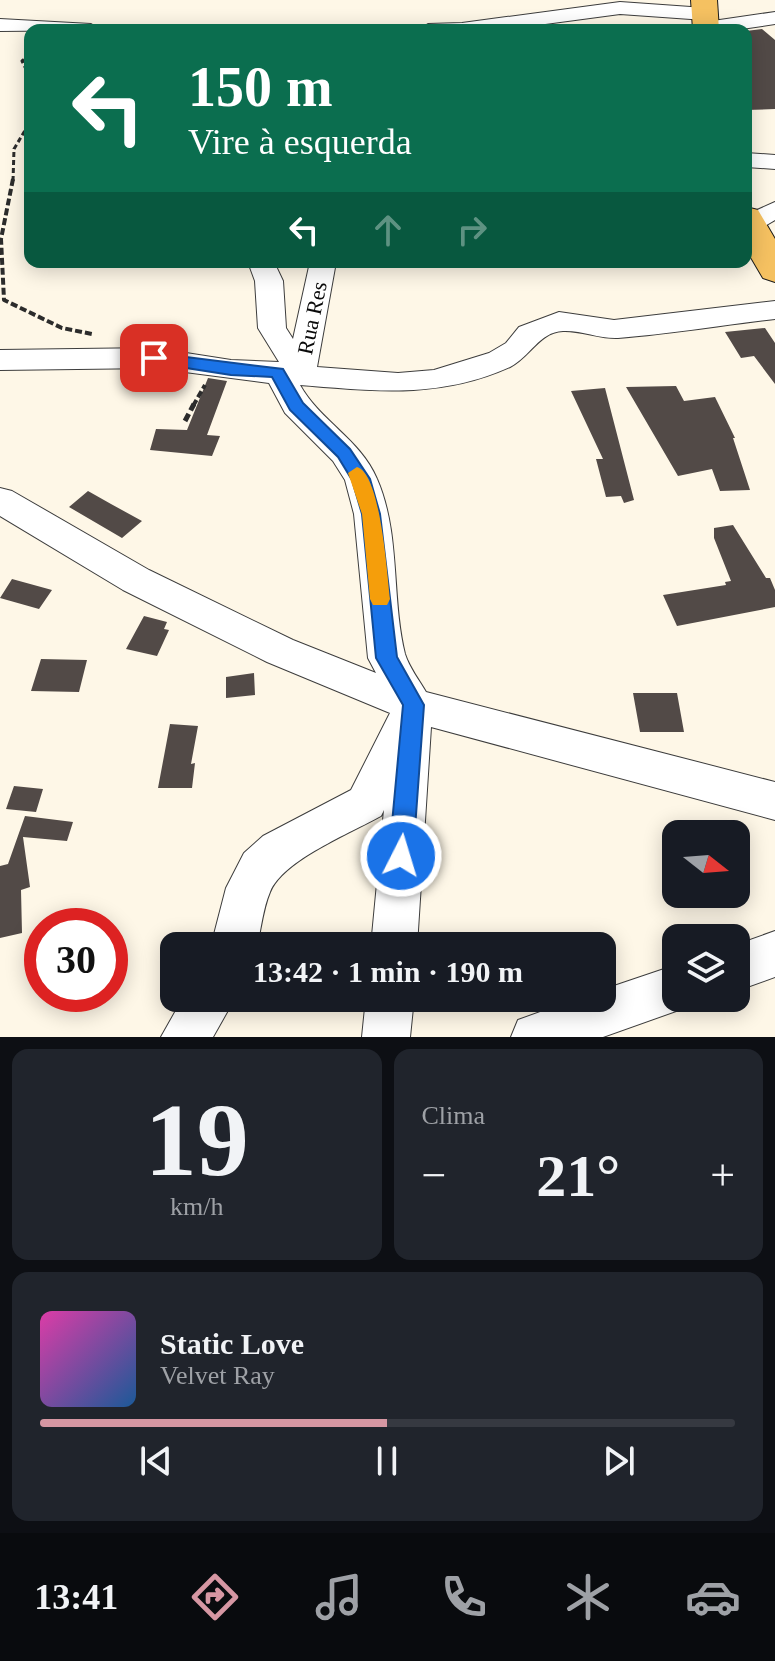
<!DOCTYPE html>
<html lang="pt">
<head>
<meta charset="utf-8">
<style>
  :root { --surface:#171b24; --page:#20242c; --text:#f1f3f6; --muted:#9ea1a6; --line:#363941; --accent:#d697a3 }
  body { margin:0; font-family:"Times New Roman",serif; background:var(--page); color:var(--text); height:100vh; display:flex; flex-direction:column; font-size:30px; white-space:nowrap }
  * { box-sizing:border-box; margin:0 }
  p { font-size:26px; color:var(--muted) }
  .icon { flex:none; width:44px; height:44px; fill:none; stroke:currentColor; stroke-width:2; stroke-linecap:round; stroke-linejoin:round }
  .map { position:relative; height:1037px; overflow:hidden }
  .drawer { display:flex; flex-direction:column; gap:12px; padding:12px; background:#0d0f14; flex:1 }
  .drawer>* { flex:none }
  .banner { position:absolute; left:24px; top:24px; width:728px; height:244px; border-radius:16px; box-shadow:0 4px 20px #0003; background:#0b6e4f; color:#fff; overflow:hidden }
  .needle { width:52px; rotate:107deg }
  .controls { position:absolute; left:662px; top:820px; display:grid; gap:16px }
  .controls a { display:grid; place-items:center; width:88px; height:88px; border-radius:16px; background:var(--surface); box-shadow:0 4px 20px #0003; font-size:40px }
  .speed { position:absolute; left:24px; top:908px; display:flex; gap:16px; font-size:40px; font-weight:700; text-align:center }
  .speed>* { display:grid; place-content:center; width:104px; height:104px; border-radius:50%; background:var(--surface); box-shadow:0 4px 20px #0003; line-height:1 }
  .speed .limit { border:12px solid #d22; background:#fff; color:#111 }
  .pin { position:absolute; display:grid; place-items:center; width:68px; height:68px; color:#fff; margin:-34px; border-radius:16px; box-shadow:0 4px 12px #0006 }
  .me { position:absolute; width:88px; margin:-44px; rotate:5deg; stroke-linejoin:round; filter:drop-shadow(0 0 6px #0008) }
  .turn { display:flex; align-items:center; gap:28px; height:168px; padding:0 32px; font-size:36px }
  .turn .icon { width:104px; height:104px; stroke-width:2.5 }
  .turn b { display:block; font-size:56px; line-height:68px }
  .lanes { display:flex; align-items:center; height:76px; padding:0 32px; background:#0003; justify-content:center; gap:40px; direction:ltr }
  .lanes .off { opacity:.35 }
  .big { font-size:60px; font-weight:700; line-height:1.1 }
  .drawer .tile { flex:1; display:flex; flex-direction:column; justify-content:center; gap:12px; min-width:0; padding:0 28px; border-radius:16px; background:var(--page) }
  .drawer .dial { align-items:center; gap:0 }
  .dial b { font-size:104px; line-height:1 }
  .song { display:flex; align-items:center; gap:24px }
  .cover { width:96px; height:96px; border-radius:12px; background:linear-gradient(135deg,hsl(320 70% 55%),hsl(210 70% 35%)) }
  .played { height:8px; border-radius:4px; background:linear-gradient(90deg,var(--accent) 50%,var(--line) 50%) }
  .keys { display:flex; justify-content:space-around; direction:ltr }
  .heat { display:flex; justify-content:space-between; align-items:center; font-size:44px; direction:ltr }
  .drawer .tiles { flex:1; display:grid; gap:12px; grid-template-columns:1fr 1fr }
  .tile:last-child { grid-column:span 2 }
  .trip { position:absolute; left:160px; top:932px; width:456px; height:80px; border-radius:16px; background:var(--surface); box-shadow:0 4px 20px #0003; font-weight:700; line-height:80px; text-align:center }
  .menu { display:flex; height:128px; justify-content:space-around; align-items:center; background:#090b0e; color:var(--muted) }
  .menu .icon { width:56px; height:56px }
  .menu .active { color:var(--accent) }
  .menu b { font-size:36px; color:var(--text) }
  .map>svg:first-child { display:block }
  .building { fill:#524a47 }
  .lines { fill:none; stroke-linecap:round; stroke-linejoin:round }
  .minor-casing { stroke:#3d3d3d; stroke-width:2 }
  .major-casing { stroke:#1b1b1b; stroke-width:2 }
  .path-far2 { stroke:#2c2c2c; stroke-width:3; stroke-dasharray:5 3; stroke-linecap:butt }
  .path-far1 { stroke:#2c2c2c; stroke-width:4; stroke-dasharray:7 3; stroke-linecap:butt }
  .path { stroke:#2c2c2c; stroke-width:5; stroke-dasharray:8 4; stroke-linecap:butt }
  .minor { fill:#fff; fill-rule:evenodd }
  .major { fill:#f5c161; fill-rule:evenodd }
  .route { fill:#1a73e8; stroke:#114b97; stroke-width:2 }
  .slow { fill:#f59e0b }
  .labels { text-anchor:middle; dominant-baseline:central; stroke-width:8; stroke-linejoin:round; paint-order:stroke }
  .street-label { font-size:22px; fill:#0a0a0a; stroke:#fff }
</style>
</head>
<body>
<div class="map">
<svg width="775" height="1037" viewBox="0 0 775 1037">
  <rect width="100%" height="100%" fill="#fef7e7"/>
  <!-- building -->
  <path class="building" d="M762 29 775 40V109L746 110V31Z
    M765 328 775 343V384L754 356 741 358 725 332Z
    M208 378 227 381 207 435 220 436 212 456 150 450 156 429 187 430Z
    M676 386 684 401 715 397 735 438H733L750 490 720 491 712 469 678 476 626 387Z
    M605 388 634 500 624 503 621 496 606 497 596 459H603L571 391Z
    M88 491 111 504 142 521 122 538 69 507Z
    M733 525 766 578H770L775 590V607L677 626 663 595 726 585 725 582 731 581 714 538V528Z
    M12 579 52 590 39 609 0 598Z
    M144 616 167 622 164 629 169 630 157 656 126 649Z
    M41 659 87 660 79 692 31 691Z
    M254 673 255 695 226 698V677Z
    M633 693H677L684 732H640Z
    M170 724 198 726 191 764 195 763 192 788H158Z
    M14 786 43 789 36 812 6 809Z
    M25 816 73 822 67 841 23 837 30 887 21 890 22 933 0 938V866L8 864Z"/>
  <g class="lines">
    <defs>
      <path id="minor" d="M620 2 705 8 715 14 705 20 620 14 501 30H418L428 24 462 23Z
        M775 12V24L735 30 696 28 706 22Z
        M0 19 91 24 101 30 0 31Z
        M746 153 775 155V169L746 167Z
        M775 202V220L758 230 746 231V215Z
        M248 262H274L283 281 286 328 293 339 310 262H336L317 367 398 373 434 370 489 353 506 343 519 327 559 312 614 320 775 301V319C723 325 670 334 618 338 600 339 581 330 563 331 539 332 530 357 510 367 439 399 375 391 300 385 320 421 361 440 377 479 401 534 391 597 405 654 409 667 419 680 426 692L775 782V820L431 727 417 946H371L384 810 381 816C351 833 283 860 270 892 263 908 261 929 257 946H211L226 888 244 853 263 836 351 790 390 713 267 662 123 590 0 516V488L12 491 149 570 293 640 376 673 368 658 354 514 345 480 333 461 285 413 269 383 154 368 0 370V350L154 348 231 360 279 362 258 328 255 281Z
        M775 931V977L736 991V945Z
        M676 965V998H695L693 1005 603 1037H511L518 1020 579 998H602V990Z
        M183 998H235L213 1037H161Z
        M366 998H414L410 1037H362Z"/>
      <path id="major" d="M691 0H717L719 30H693Z
        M746 207 758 210 775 239V282L763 278 746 249Z"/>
    </defs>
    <!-- minor casing -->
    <use href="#minor" class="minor-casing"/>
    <!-- major casing -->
    <use href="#major" class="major-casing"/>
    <!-- path-far2 -->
    <path class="path-far2" d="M30 54 22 61 30 77
      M13 181 14 149 30 122"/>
    <!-- path-far1 -->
    <path class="path-far1" d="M13 179 1 239 4 300 62 328 92 334
      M193 406 205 385"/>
    <!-- path -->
    <path class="path" d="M185 421 194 404"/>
    <!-- minor -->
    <use href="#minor" class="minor"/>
    <!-- major -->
    <use href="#major" class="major"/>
  </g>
  <!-- route -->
  <path class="route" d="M154 353 283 369 303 403 350 449 370 479 380 514 397 657 424 705 413 856 409 863 401 867 393 863 389 856 403 705 376 658 362 514 352 480 338 457 290 410 272 377 231 375 148 362 146 358Z"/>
  <!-- slow -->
  <path class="slow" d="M357 467C381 474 387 575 390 599L387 605H373L370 599 362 514 348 473Z"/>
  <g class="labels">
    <!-- street labels -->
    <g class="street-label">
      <text transform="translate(312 318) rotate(-78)">Rua Res</text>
    </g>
  </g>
</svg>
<div class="controls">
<a><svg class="needle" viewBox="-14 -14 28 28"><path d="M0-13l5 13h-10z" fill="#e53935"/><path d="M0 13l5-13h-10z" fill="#9ea1a6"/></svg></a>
<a><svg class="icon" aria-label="layers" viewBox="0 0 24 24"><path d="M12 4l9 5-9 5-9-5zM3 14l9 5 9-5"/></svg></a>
</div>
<div class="speed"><div class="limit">30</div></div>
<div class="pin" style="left:154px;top:358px;background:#d93025"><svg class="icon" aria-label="arrive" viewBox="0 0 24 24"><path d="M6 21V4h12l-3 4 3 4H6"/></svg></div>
<svg class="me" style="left:401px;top:856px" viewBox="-20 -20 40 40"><circle r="17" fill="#1a73e8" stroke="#fff" stroke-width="3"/><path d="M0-11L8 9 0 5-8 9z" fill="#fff"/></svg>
<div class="trip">13:42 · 1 min · 190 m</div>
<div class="banner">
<div class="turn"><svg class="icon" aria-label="left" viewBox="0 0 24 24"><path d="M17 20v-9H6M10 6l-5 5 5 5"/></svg><div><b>150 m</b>Vire à esquerda</div></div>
<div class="lanes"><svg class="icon" aria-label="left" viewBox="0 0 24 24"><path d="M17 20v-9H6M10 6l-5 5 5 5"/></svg><svg class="icon off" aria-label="ahead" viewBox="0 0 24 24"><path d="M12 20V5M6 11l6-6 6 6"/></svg><svg class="icon off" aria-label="right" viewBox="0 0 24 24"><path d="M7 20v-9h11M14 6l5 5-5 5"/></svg></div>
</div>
</div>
<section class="drawer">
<div class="tiles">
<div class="tile dial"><b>19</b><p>km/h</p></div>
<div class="tile"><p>Clima</p>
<div class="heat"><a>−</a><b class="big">21°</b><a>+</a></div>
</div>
<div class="tile">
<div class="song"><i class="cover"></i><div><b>Static Love</b><p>Velvet Ray</p></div></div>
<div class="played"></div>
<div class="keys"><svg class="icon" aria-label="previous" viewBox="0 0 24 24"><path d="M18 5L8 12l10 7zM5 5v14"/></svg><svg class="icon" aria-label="pause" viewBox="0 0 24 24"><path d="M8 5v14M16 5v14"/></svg><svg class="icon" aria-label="next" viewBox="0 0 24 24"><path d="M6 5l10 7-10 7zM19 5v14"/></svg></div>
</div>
</div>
</section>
<nav class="menu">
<b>13:41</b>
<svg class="icon active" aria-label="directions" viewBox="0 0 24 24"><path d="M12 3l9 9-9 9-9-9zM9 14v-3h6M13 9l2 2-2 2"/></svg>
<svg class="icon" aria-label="music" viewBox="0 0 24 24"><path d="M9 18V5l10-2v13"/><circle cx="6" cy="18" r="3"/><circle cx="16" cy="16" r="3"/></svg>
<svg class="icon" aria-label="phone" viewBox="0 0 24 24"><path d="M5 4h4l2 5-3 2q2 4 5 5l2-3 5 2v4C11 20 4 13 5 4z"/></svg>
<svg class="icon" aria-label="climate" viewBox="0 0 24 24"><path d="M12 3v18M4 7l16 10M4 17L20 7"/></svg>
<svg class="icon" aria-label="car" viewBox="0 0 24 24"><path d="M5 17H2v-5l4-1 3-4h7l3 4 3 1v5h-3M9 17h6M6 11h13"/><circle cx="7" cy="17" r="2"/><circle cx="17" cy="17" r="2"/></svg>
</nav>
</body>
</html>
